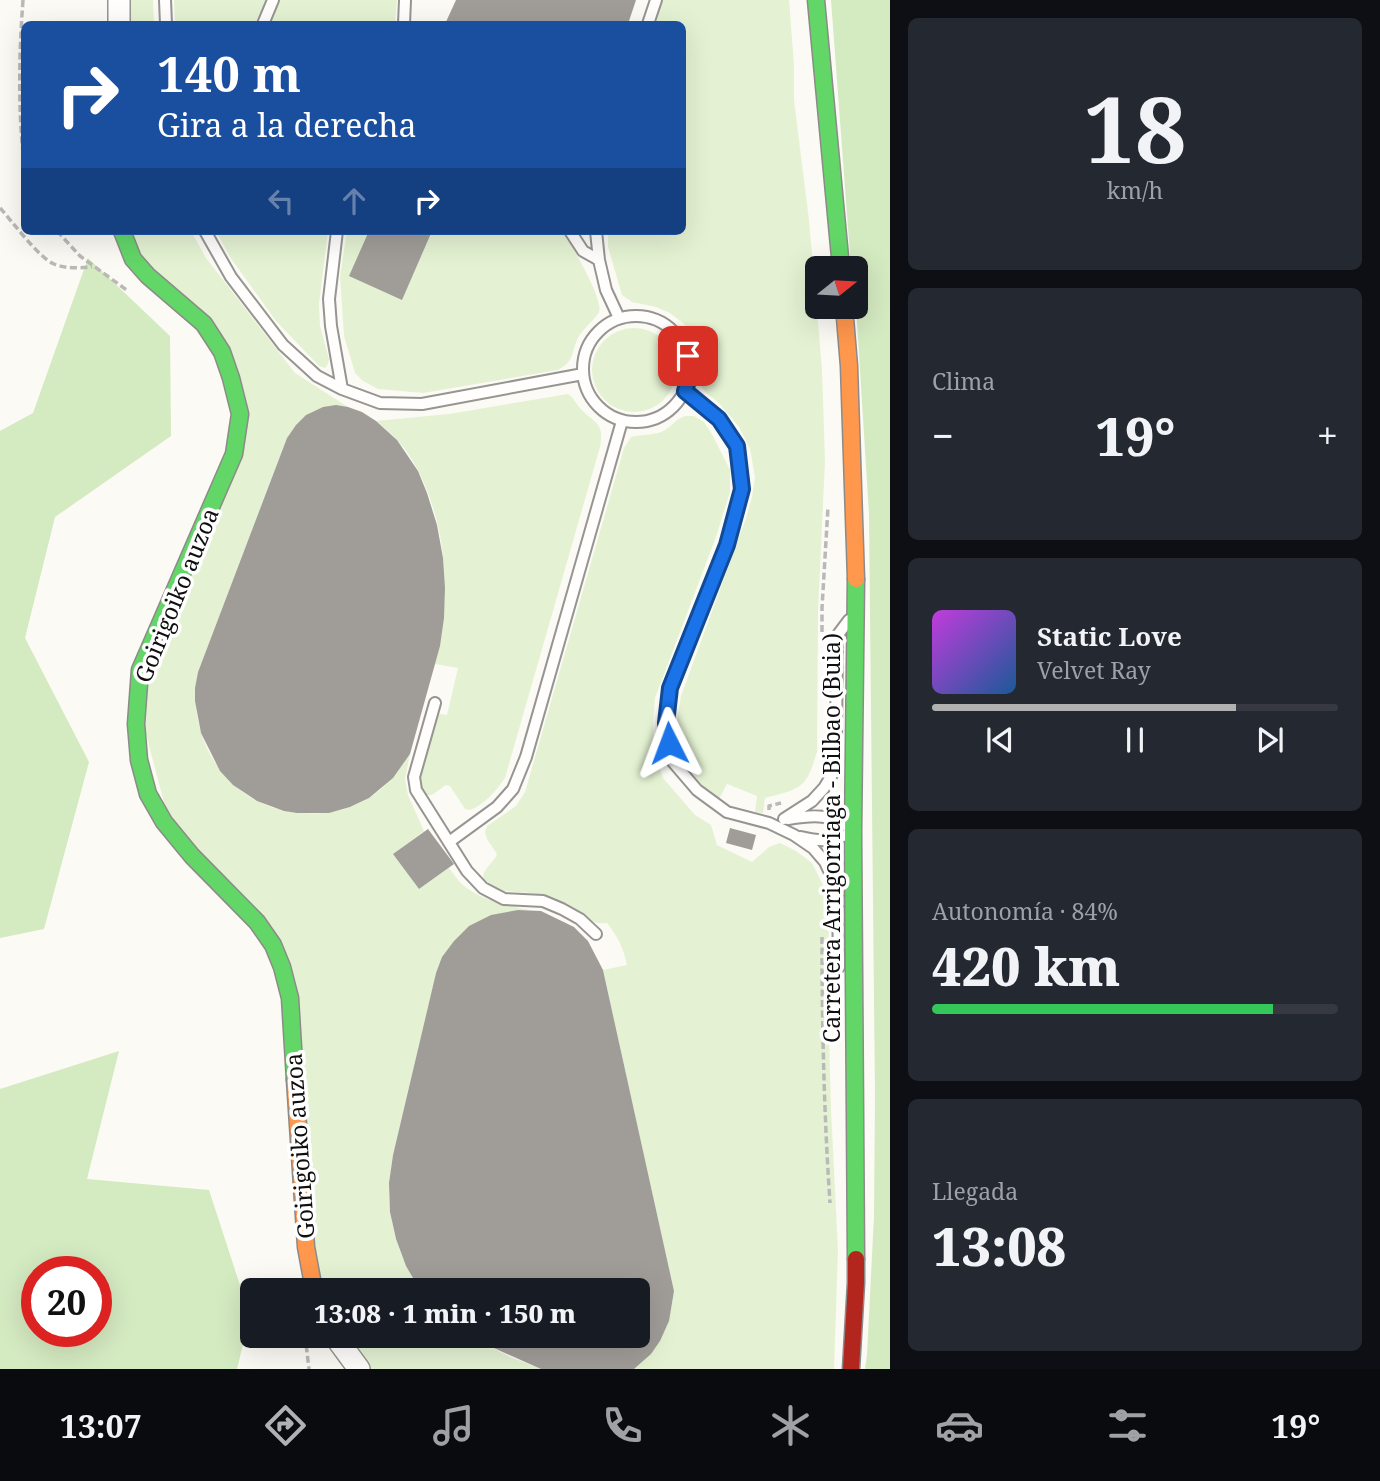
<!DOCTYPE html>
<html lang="es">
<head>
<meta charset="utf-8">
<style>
  :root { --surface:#171b24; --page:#242831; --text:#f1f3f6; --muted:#9ea1a6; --line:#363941; --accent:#b1b1b2 }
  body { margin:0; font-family:"Noto Serif",serif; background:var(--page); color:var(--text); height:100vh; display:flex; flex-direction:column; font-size:26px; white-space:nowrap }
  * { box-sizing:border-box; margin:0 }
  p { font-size:23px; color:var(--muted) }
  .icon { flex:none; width:38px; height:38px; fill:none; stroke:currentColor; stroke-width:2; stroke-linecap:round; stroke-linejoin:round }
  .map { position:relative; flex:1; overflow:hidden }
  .panel { display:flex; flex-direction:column; gap:18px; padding:18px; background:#0d0f14; width:490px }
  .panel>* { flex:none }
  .top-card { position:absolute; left:21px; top:21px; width:665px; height:214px; border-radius:10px; box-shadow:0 7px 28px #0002; background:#1a4fa0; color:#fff; overflow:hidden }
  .needle { width:46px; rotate:72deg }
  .buttons { position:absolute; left:805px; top:256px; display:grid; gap:14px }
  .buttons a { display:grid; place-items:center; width:63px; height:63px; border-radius:10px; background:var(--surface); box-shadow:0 7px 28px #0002; font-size:35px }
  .speed { position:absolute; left:21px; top:1256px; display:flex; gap:14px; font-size:35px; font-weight:700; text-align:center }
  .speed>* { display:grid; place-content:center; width:91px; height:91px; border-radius:50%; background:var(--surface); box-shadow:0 7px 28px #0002; line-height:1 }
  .speed .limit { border:10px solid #d22; background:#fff; color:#111 }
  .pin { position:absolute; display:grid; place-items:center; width:60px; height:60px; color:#fff; margin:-30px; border-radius:14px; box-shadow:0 4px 10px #0006 }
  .me { position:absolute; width:77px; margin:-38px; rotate:357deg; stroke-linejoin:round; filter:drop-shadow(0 0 5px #0008) }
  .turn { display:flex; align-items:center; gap:24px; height:147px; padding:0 21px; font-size:32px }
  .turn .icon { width:91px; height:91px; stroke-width:2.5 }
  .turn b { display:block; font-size:49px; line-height:60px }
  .lanes { display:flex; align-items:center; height:66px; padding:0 21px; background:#0003; justify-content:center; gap:35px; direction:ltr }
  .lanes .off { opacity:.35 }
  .big { font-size:52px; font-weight:800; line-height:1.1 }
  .panel .tile { flex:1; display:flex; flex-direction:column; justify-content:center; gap:10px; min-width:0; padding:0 24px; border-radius:10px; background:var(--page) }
  .panel .dial { align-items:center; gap:0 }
  .dial b { font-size:91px; line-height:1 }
  .song { display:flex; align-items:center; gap:21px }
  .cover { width:84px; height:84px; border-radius:10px; background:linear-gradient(135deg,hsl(290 70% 55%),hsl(210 70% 35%)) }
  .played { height:7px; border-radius:4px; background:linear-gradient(90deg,var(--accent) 75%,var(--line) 75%) }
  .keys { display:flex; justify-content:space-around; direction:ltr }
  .heat { display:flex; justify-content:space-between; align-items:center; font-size:38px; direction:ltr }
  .charge { height:10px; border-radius:5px; background:linear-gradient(90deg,#34c759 84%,var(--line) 0) }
  .trip { position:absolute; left:240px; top:1278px; width:410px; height:70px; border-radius:10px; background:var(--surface); box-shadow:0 7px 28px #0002; font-weight:800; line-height:70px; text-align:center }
  .menu { display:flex; height:112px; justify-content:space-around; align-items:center; background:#090b0e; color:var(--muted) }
  .menu .icon { width:49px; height:49px }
  .menu .active { color:var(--accent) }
  .menu b { font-size:32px; color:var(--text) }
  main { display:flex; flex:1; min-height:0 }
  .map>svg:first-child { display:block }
  .green { fill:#e4f2d3 }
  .forest { fill:#d4eac1; fill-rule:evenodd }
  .building { fill:#a09d99 }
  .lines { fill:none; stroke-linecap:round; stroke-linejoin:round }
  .lane-casing { stroke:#969592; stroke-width:14 }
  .street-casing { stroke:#969592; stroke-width:24 }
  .fast-casing { stroke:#8c8b89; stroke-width:19 }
  .slow-casing { stroke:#8c8b89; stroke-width:19 }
  .jam-casing { stroke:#8c8b89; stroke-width:19 }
  .path { stroke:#b9b9b8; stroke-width:3.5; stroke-dasharray:7 3.5; stroke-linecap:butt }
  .lane { stroke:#fffefd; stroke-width:10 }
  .street { stroke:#fffefd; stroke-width:21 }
  .fast { stroke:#63d668; stroke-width:16 }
  .slow { stroke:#ff974d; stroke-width:16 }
  .jam { stroke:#b3261e; stroke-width:16 }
  .route-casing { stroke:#114b97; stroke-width:18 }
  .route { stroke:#1a73e8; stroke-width:12 }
  .labels { text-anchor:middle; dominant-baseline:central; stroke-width:7; stroke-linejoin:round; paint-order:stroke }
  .street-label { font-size:23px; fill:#0f0f0f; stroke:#fff }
</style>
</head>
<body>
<main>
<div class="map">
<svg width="890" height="1369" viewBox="0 0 890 1369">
  <rect width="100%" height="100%" fill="#fcfaf4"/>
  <!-- green -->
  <path class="green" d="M119 0H153L154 24H119Z
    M174 0H266L255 24H175Z
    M280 0H397L395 24H270Z
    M663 0H789L794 65V100L809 220 822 369 825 461 818 612 817 751C807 789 800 789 765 798L763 813 755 812 757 796 727 784 718 801 701 784 687 766 677 734V721L681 696 746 518 752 497 755 477 750 449 739 427 718 402 706 393 701 386V363L698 350 693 337 684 324 670 313 656 307 632 302 622 295 608 247V231H682V24H656Z
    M122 231H191L206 258 295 373 348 407C319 403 303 414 287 438L198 672C185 742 230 809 303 813 326 815 350 810 370 797 388 786 398 770 410 754L405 779 408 795 424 831 394 854 419 889 449 868C453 873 457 880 463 885 482 901 507 905 530 910 483 911 454 929 436 973L393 1155C385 1210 391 1242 420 1290H315L283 968 172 833 136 696 234 454 231 378Z
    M216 231H328L319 304 320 326 329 359 328 364 325 368 319 366 276 321 230 257Z
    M347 231H564C571 246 604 299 599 312 596 319 582 329 578 338 571 352 575 361 558 370L423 393 378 389 363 381 355 373 344 336 340 276Z
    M592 370a42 42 0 1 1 84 0a42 42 0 1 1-84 0Z
    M568 394C574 398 575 402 579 407 594 424 605 421 600 447L505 778C497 790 484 805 470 810L465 809 450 786 446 785 432 795H426C420 786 419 780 421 770L439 714 447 715 458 668 435 664C441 642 441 622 441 600 442 586 444 571 443 557 440 520 423 466 396 439 390 432 383 427 376 421L449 414Z
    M685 416H694L704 422 713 436 730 470V492L716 537 655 698 653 722 654 752 663 778 695 815 711 825 717 845 752 862 769 847 780 843 796 851 812 863 829 897 828 1002 831 1109 838 1251 834 1369H634C663 1345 668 1327 674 1291L603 970 627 965C623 947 618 937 607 923 588 926 575 908 558 901 546 895 529 892 515 892 505 891 492 891 485 882 478 871 494 864 497 854L487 839 485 832 487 826 516 806 525 792 624 448 631 437C642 434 655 436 665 430 673 425 676 419 685 416Z
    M334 1335H466L510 1357 541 1369H359Z"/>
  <!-- forest -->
  <path class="forest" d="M831 0H890V1369H865L867 1355 874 1216 875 1096 869 514 856 306V268H851Z
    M88 258 170 336 171 436 55 517 25 638 89 762 44 929 0 938V431L33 413Z
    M119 1051 87 1179 209 1190 250 1316 237 1369H0V1089ZM37 1272H96V1332H37Z"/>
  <!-- building -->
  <path class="building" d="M456 0H636L628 24 605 23 604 24H445Z
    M369 231H432L402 300 349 276Z
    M336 405 348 407 362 412 376 421 397 440 418 471 427 493 437 525 443 558 445 588 444 618 440 646 410 754 393 778 369 798 350 807 329 813H297L284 811 257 801 233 785 220 771 201 733 195 701V688L198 672 287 438 296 425 306 415 323 407Z
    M730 828 756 835 752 850 726 843Z
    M428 829 454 864 419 889 393 854Z
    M518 910 541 911 574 927 588 941 603 970 674 1291 669 1321 660 1341 651 1354 634 1369H541L465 1335H637V1290H420L406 1266 396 1239 390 1212 389 1183 393 1155 436 973 442 957 454 941 469 926 491 915Z"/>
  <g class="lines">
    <defs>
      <path id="lane" d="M165 0 166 24
        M263 24 273 0
        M404 24 405 0
        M648 24 656 0
        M205 231 231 277 283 345 317 376 342 389 380 403 422 404 583 374
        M337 231 329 299 331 326 342 389
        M570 231 583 251 599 260
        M596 231 599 260 606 290 619 318
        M583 369a53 53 0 1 1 106 0a53 53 0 1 1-106 0Z
        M685 391 719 419 738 446 742 489 727 545 670 688 666 723 673 762 697 790 727 812 769 823 794 835 813 848 825 862 833 879 838 896 839 967
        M435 703 414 777 416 790 467 871 483 888 504 899 543 901 562 909 580 919 596 934
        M784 819 812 801 824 788 833 773 836 743 837 636 849 620
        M788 819C813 815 833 813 853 831 835 842 821 842 801 837
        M449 842 497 807 513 789 526 757 622 421"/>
      <path id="street" d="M119 24V0
        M334 1335 359 1369"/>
      <path id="fast" d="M816 0 841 268
        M122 231 133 259 148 276 204 324 222 352 231 378 240 414 234 454 140 670 136 724 139 760 148 794 164 822 192 856 257 922 273 945 282 967 290 998 295 1080
        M856 1259 853 831 856 579"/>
      <path id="slow" d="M844 306 849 366 856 579
        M295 1080 306 1247 314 1290"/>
      <path id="jam" d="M851 1369 856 1283V1259"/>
    </defs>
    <!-- lane casing -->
    <use href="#lane" class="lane-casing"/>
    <!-- street casing -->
    <use href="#street" class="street-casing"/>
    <!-- fast casing -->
    <use href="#fast" class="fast-casing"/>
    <!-- slow casing -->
    <use href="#slow" class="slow-casing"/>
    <!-- jam casing -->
    <use href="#jam" class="jam-casing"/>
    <!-- path -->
    <path class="path" d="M23 0C19 55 18 109 24 163
      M0 208C12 221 39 258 54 264 66 269 80 268 92 267
      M57 231 80 256 128 291
      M822 632V608L828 507
      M769 810V806L781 803
      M822 937C822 1026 824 1114 830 1203
      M305 1335 309 1369"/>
    <!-- lane -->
    <use href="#lane" class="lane"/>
    <!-- street -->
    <use href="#street" class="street"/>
    <!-- fast -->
    <use href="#fast" class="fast"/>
    <!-- slow -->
    <use href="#slow" class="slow"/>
    <!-- jam -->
    <use href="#jam" class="jam"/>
  </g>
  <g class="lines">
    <defs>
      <path id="route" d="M669 743 666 723 670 688 727 545 742 489 737 446 719 419 685 391 690 374 688 356"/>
    </defs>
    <!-- route casing -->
    <use href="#route" class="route-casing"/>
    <!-- route -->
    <use href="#route" class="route"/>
  </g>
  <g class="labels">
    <!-- street labels -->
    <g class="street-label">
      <text transform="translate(176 595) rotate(-68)">Goirigoiko auzoa</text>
      <text transform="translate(831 838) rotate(-90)">Carretera Arrigorriaga - Bilbao (Buia)</text>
      <text transform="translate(299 1146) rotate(-94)">Goirigoiko auzoa</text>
    </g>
  </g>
</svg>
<div class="buttons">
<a><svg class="needle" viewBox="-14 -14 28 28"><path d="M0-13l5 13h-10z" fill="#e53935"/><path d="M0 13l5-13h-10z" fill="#9ea1a6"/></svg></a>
</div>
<div class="speed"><div class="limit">20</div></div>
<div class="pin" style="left:688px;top:356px;background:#d93025"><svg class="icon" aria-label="arrive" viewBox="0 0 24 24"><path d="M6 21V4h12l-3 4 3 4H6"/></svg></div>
<svg class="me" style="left:669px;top:743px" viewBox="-20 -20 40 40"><path d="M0-17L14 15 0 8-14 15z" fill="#1a73e8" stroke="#fff" stroke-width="4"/></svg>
<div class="trip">13:08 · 1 min · 150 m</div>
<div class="top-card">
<div class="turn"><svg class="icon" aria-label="right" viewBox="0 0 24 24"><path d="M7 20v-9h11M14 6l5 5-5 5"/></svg><div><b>140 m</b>Gira a la derecha</div></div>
<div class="lanes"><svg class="icon off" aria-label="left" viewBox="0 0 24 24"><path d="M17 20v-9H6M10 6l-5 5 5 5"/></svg><svg class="icon off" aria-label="ahead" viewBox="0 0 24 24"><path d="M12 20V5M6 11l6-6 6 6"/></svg><svg class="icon" aria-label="right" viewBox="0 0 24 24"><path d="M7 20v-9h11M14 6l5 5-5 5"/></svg></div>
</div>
</div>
<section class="panel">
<div class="tile dial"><b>18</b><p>km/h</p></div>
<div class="tile"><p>Clima</p>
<div class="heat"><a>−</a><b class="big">19°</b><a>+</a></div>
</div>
<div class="tile">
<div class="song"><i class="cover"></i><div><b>Static Love</b><p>Velvet Ray</p></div></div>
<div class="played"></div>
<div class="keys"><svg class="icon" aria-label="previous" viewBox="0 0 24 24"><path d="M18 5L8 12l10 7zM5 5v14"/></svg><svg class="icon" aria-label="pause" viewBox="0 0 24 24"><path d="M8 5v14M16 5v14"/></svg><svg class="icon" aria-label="next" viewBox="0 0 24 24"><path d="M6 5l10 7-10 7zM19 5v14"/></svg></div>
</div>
<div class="tile"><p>Autonomía · 84%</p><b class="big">420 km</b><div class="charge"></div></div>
<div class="tile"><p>Llegada</p><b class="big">13:08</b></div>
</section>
</main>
<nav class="menu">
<b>13:07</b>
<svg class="icon active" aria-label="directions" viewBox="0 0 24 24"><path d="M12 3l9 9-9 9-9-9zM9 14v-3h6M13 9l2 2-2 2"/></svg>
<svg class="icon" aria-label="music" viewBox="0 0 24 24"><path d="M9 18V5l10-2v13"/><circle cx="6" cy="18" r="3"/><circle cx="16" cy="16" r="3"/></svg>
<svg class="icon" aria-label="phone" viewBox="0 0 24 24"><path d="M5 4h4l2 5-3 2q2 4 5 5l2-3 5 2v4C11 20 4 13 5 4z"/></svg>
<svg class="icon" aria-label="climate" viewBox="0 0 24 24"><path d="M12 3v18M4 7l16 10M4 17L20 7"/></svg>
<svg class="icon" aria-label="car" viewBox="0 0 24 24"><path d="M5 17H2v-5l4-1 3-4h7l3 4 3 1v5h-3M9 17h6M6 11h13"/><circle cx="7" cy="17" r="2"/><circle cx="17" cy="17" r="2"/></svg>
<svg class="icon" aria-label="filters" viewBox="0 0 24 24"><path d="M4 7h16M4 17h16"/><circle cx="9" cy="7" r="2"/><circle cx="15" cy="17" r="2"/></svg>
<b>19°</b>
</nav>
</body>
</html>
